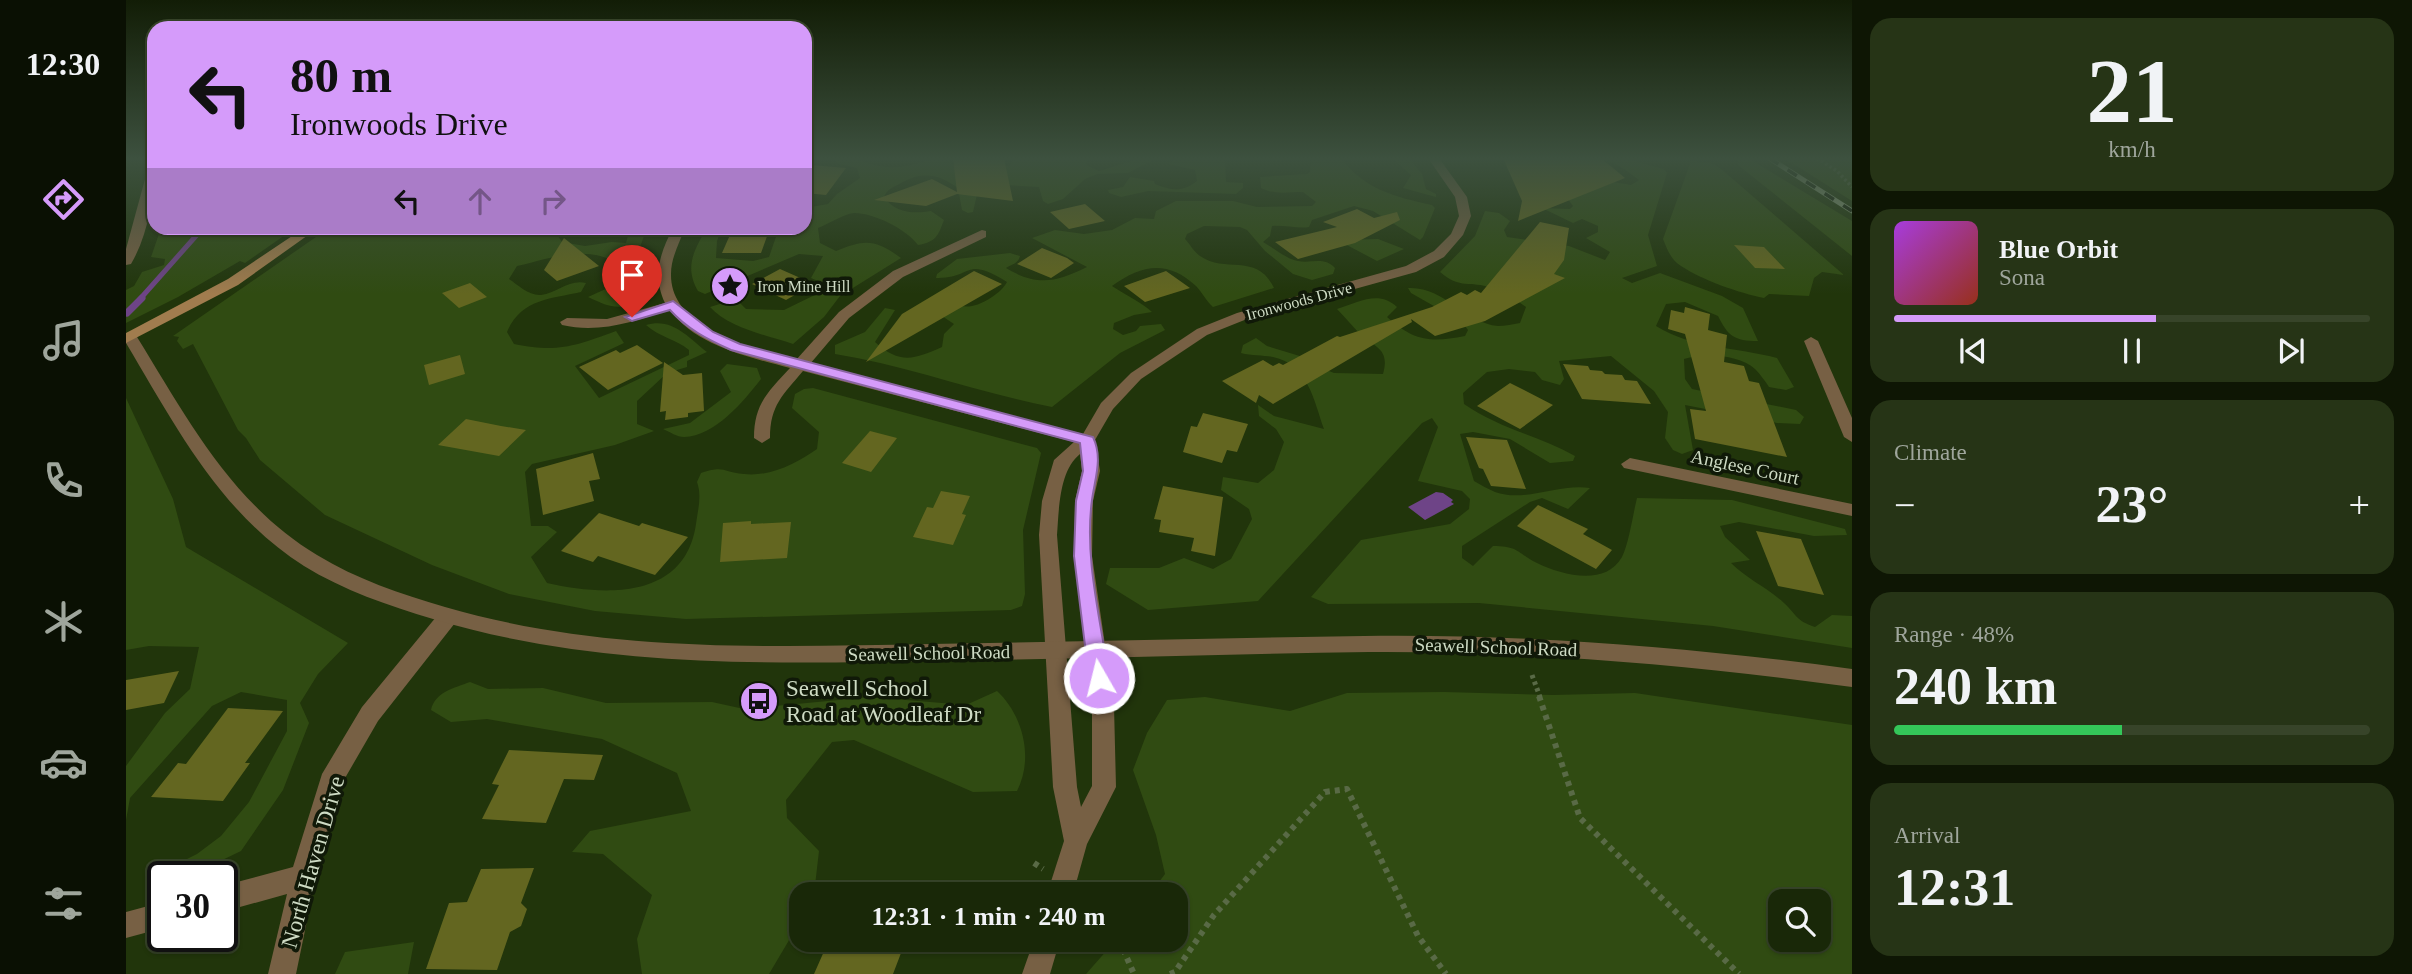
<!DOCTYPE html>
<html lang="en">
<head>
<meta charset="utf-8">
<style>
  :root { --surface:#192808; --page:#263416; --text:#f1f3f6; --muted:#9fa69c; --line:#374429; --accent:#d59bfa }
  body { margin:0; font-family:"Times New Roman",serif; background:var(--page); color:var(--text); height:100vh; display:flex; flex-direction:column; font-size:26px; white-space:nowrap }
  * { box-sizing:border-box; margin:0 }
  p { font-size:23px; color:var(--muted) }
  .icon { flex:none; width:38px; height:38px; fill:none; stroke:currentColor; stroke-width:2; stroke-linecap:round; stroke-linejoin:round }
  .map { position:relative; flex:1; overflow:hidden }
  .panel { display:flex; flex-direction:column; gap:18px; padding:18px; background:#0e1604; width:560px }
  .panel>* { flex:none }
  .hud { position:absolute; left:21px; top:21px; width:665px; height:214px; border-radius:21px; box-shadow:0 2px 5px #0004,0 0 0 2px var(--line); background:#d59bfa; color:#111; overflow:hidden }
  .fabs { position:absolute; left:1642px; top:889px; display:grid; gap:14px }
  .fabs a { display:grid; place-items:center; width:63px; height:63px; border-radius:14px; background:var(--surface); box-shadow:0 2px 5px #0004,0 0 0 2px var(--line); font-size:35px }
  .speed { position:absolute; left:21px; top:861px; display:flex; gap:14px; font-size:35px; font-weight:700; text-align:center }
  .speed>* { display:grid; place-content:center; width:91px; height:91px; border-radius:50%; background:var(--surface); box-shadow:0 2px 5px #0004,0 0 0 2px var(--line); line-height:1 }
  .speed .limit { border:4px solid #111; border-radius:10px; background:#fff; color:#111 }
  .pin { position:absolute; display:grid; place-items:center; width:60px; height:60px; color:#fff; margin:-72px -30px; border-radius:50% 50% 50% 0; rotate:-45deg; box-shadow:0 0 7px #0007 }
  .pin .icon { rotate:45deg }
  .me { position:absolute; width:77px; margin:-38px; rotate:352deg; stroke-linejoin:round; filter:drop-shadow(0 0 5px #0008) }
  .turn { display:flex; align-items:center; gap:24px; height:147px; padding:0 28px; font-size:32px }
  .turn .icon { width:91px; height:91px; stroke-width:2.5 }
  .turn b { display:block; font-size:49px; line-height:60px }
  .lanes { display:flex; align-items:center; height:66px; padding:0 28px; background:#0003; justify-content:center; gap:35px; direction:ltr }
  .lanes .off { opacity:.35 }
  .big { font-size:52px; font-weight:700; line-height:1.1 }
  .panel .widget { flex:1; display:flex; flex-direction:column; justify-content:center; gap:10px; min-width:0; padding:0 24px; border-radius:21px; background:var(--page) }
  .panel .dial { align-items:center; gap:0 }
  .dial b { font-size:91px; line-height:1 }
  .song { display:flex; align-items:center; gap:21px }
  .cover { width:84px; height:84px; border-radius:10px; background:linear-gradient(135deg,hsl(280 70% 55%),hsl(10 70% 35%)) }
  .played { height:7px; border-radius:4px; background:linear-gradient(90deg,var(--accent) 55%,var(--line) 55%) }
  .keys { display:flex; justify-content:space-around; direction:ltr }
  .heat { display:flex; justify-content:space-between; align-items:center; font-size:38px; direction:ltr }
  .charge { height:10px; border-radius:5px; background:linear-gradient(90deg,#34c759 48%,var(--line) 0) }
  .trip { position:absolute; left:663px; top:882px; width:399px; height:70px; border-radius:21px; background:var(--surface); box-shadow:0 2px 5px #0004,0 0 0 2px var(--line); font-weight:700; line-height:70px; text-align:center }
  main { display:flex; flex:1; min-height:0 }
  .tab-bar { display:flex; flex-direction:column; width:126px; justify-content:space-around; align-items:center; background:#0a1003; color:var(--muted) }
  .tab-bar .icon { width:49px; height:49px }
  .tab-bar .on { color:var(--accent) }
  .tab-bar b { font-size:32px; color:var(--text) }
  .map>svg:first-child { display:block }
  .green { fill:#304b12; fill-rule:evenodd }
  .water { fill:#6e4487 }
  .lines { fill:none; stroke-linecap:round; stroke-linejoin:round }
  .stream-far1 { stroke:#6e4487; stroke-width:5 }
  .stream { stroke:#6e4487; stroke-width:7 }
  .building { fill:#636620 }
  .path-far2 { stroke:#596a46; stroke-width:3.5; stroke-dasharray:2.5 2.5; stroke-linecap:butt }
  .path-far1 { stroke:#596a46; stroke-width:5; stroke-dasharray:3.5 3.5; stroke-linecap:butt }
  .path { stroke:#596a46; stroke-width:6; stroke-dasharray:5 5; stroke-linecap:butt }
  .minor { fill:#776044; fill-rule:evenodd }
  .tertiary { fill:#776044; fill-rule:evenodd }
  .secondary { fill:#a17c4e; fill-rule:evenodd }
  .rail-casing { stroke:#90a082; stroke-width:5 }
  .rail { stroke:#101908; stroke-width:3.5; stroke-dasharray:11; stroke-linecap:butt }
  .route { fill:#d59bfa; stroke:#8a65a2; stroke-width:2 }
  .labels { text-anchor:middle; dominant-baseline:central; stroke-width:7; stroke-linejoin:round; paint-order:stroke }
  .far-poi-label { font-size:16px; fill:#cedbc4; stroke:#101908; text-anchor:start }
  .far-street-label { font-size:16px; fill:#cedbc4; stroke:#101908 }
  .street-label { font-size:19px; fill:#cedbc4; stroke:#101908 }
  .near-poi-label { font-size:23px; fill:#cedbc4; stroke:#101908; text-anchor:start }
  .near-street-label { font-size:23px; fill:#cedbc4; stroke:#101908 }
</style>
</head>
<body>
<main>
<nav class="tab-bar">
<b>12:30</b>
<svg class="icon on" aria-label="directions" viewBox="0 0 24 24"><path d="M12 3l9 9-9 9-9-9zM9 14v-3h6M13 9l2 2-2 2"/></svg>
<svg class="icon" aria-label="music" viewBox="0 0 24 24"><path d="M9 18V5l10-2v13"/><circle cx="6" cy="18" r="3"/><circle cx="16" cy="16" r="3"/></svg>
<svg class="icon" aria-label="phone" viewBox="0 0 24 24"><path d="M5 4h4l2 5-3 2q2 4 5 5l2-3 5 2v4C11 20 4 13 5 4z"/></svg>
<svg class="icon" aria-label="climate" viewBox="0 0 24 24"><path d="M12 3v18M4 7l16 10M4 17L20 7"/></svg>
<svg class="icon" aria-label="car" viewBox="0 0 24 24"><path d="M5 17H2v-5l4-1 3-4h7l3 4 3 1v5h-3M9 17h6M6 11h13"/><circle cx="7" cy="17" r="2"/><circle cx="17" cy="17" r="2"/></svg>
<svg class="icon" aria-label="filters" viewBox="0 0 24 24"><path d="M4 7h16M4 17h16"/><circle cx="9" cy="7" r="2"/><circle cx="15" cy="17" r="2"/></svg>
</nav>
<div class="map">
<svg width="1726" height="974" viewBox="0 0 1726 974">
  <rect width="100%" height="100%" fill="#21350b"/>
  <!-- green -->
  <path class="green" d="M708 158C727 156 744 166 762 167 783 169 801 158 822 158L826 165 872 168 884 165 888 158H961L960 165 973 171 1015 158H1031L1002 173 971 174 959 179 937 199 922 204 917 201 913 187 861 184 852 190 847 212 842 213 836 210 832 188C813 174 796 171 775 183 768 187 761 189 758 197 769 213 787 214 805 211L818 220C812 236 810 242 792 245 780 229 748 213 728 213 717 214 703 224 692 228L694 243 710 251C739 239 749 239 775 258L714 296 698 317 667 344C640 335 603 328 584 307L610 299 620 309 658 310 699 290 701 285 685 278 697 256 673 254 579 294 572 291C558 267 568 250 581 228H596L591 241 590 258 627 261 643 257 653 228H679V208L702 204 711 194 734 178 731 168 710 163Z
    M1052 158H1161L1157 161 1099 159 1100 182 1117 183V188L1110 194 1022 191 995 197 983 193 982 190 997 187 1004 177 1028 181 1029 184C1046 191 1057 192 1071 181L1069 170 1042 164Z
    M1185 158H1215C1238 189 1269 197 1306 205L1309 208 1297 237 1294 240 1247 211 1228 206 1186 220 1183 227C1174 229 1157 225 1146 226L1144 236 1137 242C1148 248 1160 259 1172 261 1185 264 1198 256 1209 268L1207 274 1186 280 1167 274 1139 251 1121 230 1114 227 1078 226 1061 234 1059 239C1064 244 1068 252 1074 256 1100 274 1131 252 1148 288L1087 307C1080 301 1076 292 1070 286 1042 260 1016 264 986 286 999 295 1017 303 1026 312L1008 315 988 323 987 329 997 335 1010 331 1014 326 1035 324 1039 330 994 353 926 407C853 393 783 366 709 354V345L739 332 759 308 769 310 749 342C774 365 789 359 816 347L818 334 828 324 810 312 808 297C834 306 841 313 866 297 873 292 877 289 881 282 837 255 848 279 810 278L811 274 831 259 884 253 894 256C892 264 886 264 880 268 912 287 930 282 961 267L906 238 929 230 958 234 986 230 1009 218 1028 219 1030 211 1050 201H1107L1131 207 1186 206 1190 202 1177 192C1162 192 1148 195 1135 188L1134 177 1181 174 1184 172Z
    M1266 158H1283L1296 174 1300 189 1310 194V197L1277 188 1285 175Z
    M1411 158H1426C1448 177 1477 180 1505 185L1513 180C1491 163 1484 159 1456 158H1496L1538 169 1541 173 1522 235 1531 266 1496 278 1506 283 1534 273 1596 296 1617 308 1632 341C1608 341 1602 336 1592 316L1559 302 1540 304 1530 326C1567 349 1610 347 1651 358L1668 387 1660 390 1643 387C1639 381 1634 374 1629 369 1612 354 1578 353 1558 359L1559 379 1566 389 1670 410 1678 417 1674 424 1651 423 1559 405 1567 450 1556 454 1547 450 1539 438 1542 412 1528 391 1485 356 1433 361 1438 379 1434 385 1416 380 1409 372 1383 369 1361 372 1337 393 1338 404C1372 428 1413 436 1449 456L1447 461 1424 463 1384 439 1347 432 1334 434 1348 481C1355 485 1362 489 1369 492 1399 503 1433 483 1464 488L1442 509 1416 498 1404 502 1336 546V558L1347 566 1367 546C1393 546 1391 553 1411 563 1436 575 1479 587 1496 557 1503 543 1507 514 1511 498L1606 500 1719 529 1721 535 1688 536 1613 522 1594 526 1599 537 1624 560 1605 563C1621 579 1642 588 1658 603 1672 616 1669 620 1689 627L1706 615 1726 616V648L1587 626 1353 603 1202 604 1185 597 1235 540 1324 524 1343 509 1344 499 1336 491 1292 481 1312 427 1306 418 1296 423 1132 601 1022 610 980 584 984 568H1033L1058 558 1087 569 1105 559 1126 519 1123 509 1095 490 1097 477 1132 483 1148 470 1158 442 1150 429 1133 416 1132 405 1148 416 1198 429C1188 401 1182 364 1147 357 1137 355 1126 356 1115 353L1117 345 1130 338 1141 346 1177 357 1191 366 1208 373 1257 374C1264 349 1250 348 1234 334 1226 326 1219 317 1211 309 1233 302 1253 290 1271 307L1261 317C1288 341 1304 343 1339 336L1342 330 1336 322 1285 293 1282 288C1318 286 1339 323 1372 326 1379 326 1387 324 1394 323L1400 307C1389 299 1378 293 1366 288 1343 280 1335 290 1314 272L1349 236 1359 211 1373 213 1384 221 1378 230 1381 237 1443 246 1479 260 1484 252 1460 238 1472 232V226L1456 219 1447 223 1416 208 1444 209 1447 206Z
    M1608 158H1622L1726 221V256L1612 165 1611 159Z
    M1658 158H1726V201Z
    M1565 161 1585 163 1594 168 1718 275 1696 272 1688 278 1683 296 1643 294 1638 298C1613 293 1576 280 1555 266 1545 260 1541 249 1537 239Z
    M35 228H169L119 263 114 261 52 297 0 323V290L8 286 16 272 38 265 39 259 25 257Z
    M203 228H326L339 236H378L401 232 408 228H435L430 233 436 242 459 246 486 242 500 243 504 228H521L514 247V301C491 311 484 307 462 297L484 287 489 275 487 261C456 245 423 259 391 266L383 279C392 285 403 296 415 295 431 293 443 279 460 283L455 292C424 299 395 299 381 332L388 344C432 353 449 346 490 331L498 343 449 366 473 398 563 355V350C550 339 533 337 520 325 546 317 562 337 581 352L561 361V367L541 373 511 401V424L528 431 489 445 406 464 399 472 405 526H422L431 532 405 557 421 583C479 596 559 600 570 524 572 509 576 496 571 482L575 473C599 465 596 472 618 474 645 477 671 463 691 449L693 432 666 408 669 394 678 389 687 388 911 448 915 453 897 530 899 594 896 606 885 610 560 619 469 611 383 594 306 565 199 515 134 460 120 438 112 430 67 344 57 349 51 341 53 337 47 336Z
    M1252 239 1278 249 1251 261 1217 243 1218 240Z
    M601 364 631 368 635 379C617 402 589 436 558 437 551 437 544 432 537 429L564 423 605 392 594 371Z
    M0 398 47 499 60 547 222 643 192 674 174 703 183 723 157 790 115 851 61 877H37V886L32 887 37 871 71 854 95 836 123 802 161 731V700L115 692 86 706 4 798 0 820V766L39 713 64 689 73 647 23 646 0 650Z
    M344 682 362 689 417 688 480 703 586 702 618 709 744 697 840 705 871 691C897 715 908 758 891 791L847 792 728 740 706 742 660 800 661 818 693 851 688 894H676L675 920 643 974H516L511 939 526 895 477 854 446 852 464 831 565 811 551 773 476 739 361 719 325 722 305 710C309 692 328 688 344 682Z
    M1318 692 1427 695 1509 693 1726 725V974H960L990 940H1050V894H1024L1039 874 1030 835 1007 770 1021 733 1041 700 1079 697 1164 711 1221 693ZM1654 901H1692V940H1654Z
    M288 942 282 974H209L219 952Z"/>
  <!-- water -->
  <path class="water" d="M1310 492 1317 493 1327 500 1325 502 1328 504 1299 520 1282 507Z"/>
  <g class="lines">
    <!-- stream-far1 -->
    <path class="stream-far1" d="M14 299 77 228"/>
    <!-- stream -->
    <path class="stream" d="M1 313 16 298"/>
  </g>
  <!-- building -->
  <path class="building" d="M827 158H878L887 201 831 194 800 206 748 200 806 179 831 192Z
    M1377 158H1475L1499 178 1392 221 1396 201Z
    M686 165 720 168 700 195 679 193V173Z
    M959 204 979 221 943 229 924 212Z
    M1231 209 1248 218 1271 212 1274 220 1229 243 1172 259 1149 242 1211 227 1197 222Z
    M1414 222 1443 228 1438 260 1428 274 1439 278 1359 321 1309 336 1285 319 1286 322 1147 404 1133 395 1130 403 1096 381 1137 360 1147 366 1153 363 1157 365 1211 336 1214 337 1306 307 1335 292 1341 295 1349 290 1355 293Z
    M607 228H644L635 253H596Z
    M438 238 473 266 431 281 418 270Z
    M1608 245 1638 247 1659 269 1629 268Z
    M916 248 941 258 948 263 925 278 891 264Z
    M654 269 688 284 660 300 626 284Z
    M848 271 876 284 740 362 776 314Z
    M1040 271 1064 288 1019 302 998 286Z
    M344 283 361 297 333 308 316 293Z
    M1559 307 1584 314 1582 330 1601 335 1598 362 1618 366 1623 381 1633 383 1661 457 1569 439 1564 409 1580 411 1559 334 1542 329 1545 310 1558 313Z
    M511 345 537 363 482 390 453 367 490 350 494 353Z
    M334 355 339 374 303 385 298 365Z
    M538 362 557 375 576 373 578 411 562 413V417L539 420 540 411 534 412Z
    M1437 364 1462 366 1464 370 1476 371 1479 374 1496 375 1499 380 1511 381 1525 404 1456 399Z
    M1384 383 1392 387 1427 405 1394 429 1351 406Z
    M1077 413 1122 424 1111 452 1101 450 1096 463 1057 452 1065 426 1071 427Z
    M340 419 375 426 400 430 373 456 312 445Z
    M744 431 771 438 745 472 716 463Z
    M1340 437 1381 440 1400 489 1365 486 1357 469 1353 468Z
    M467 453 474 479 463 481 468 501 417 515 410 469Z
    M1037 486 1097 497 1089 556 1065 551 1068 538 1033 532 1035 520 1028 519Z
    M815 491 844 496 836 514 840 515 827 545 787 537 801 507 807 508Z
    M1412 505 1462 529 1457 534 1486 550 1470 569 1391 526Z
    M473 513 513 526 516 523 562 537 529 575 472 556 467 562 435 551Z
    M625 521V524L665 522 661 558 594 562 597 523Z
    M1630 531 1675 539 1698 595 1652 586Z
    M53 671 38 703 0 710V680Z
    M102 708 157 711 119 763H124L97 801 25 797 52 763 60 764Z
    M383 750 477 755 468 780 438 779 420 823 356 819 373 785 366 784Z
    M408 868 395 903 401 909 395 926 384 932 371 970 300 969 323 903 341 902 355 869Z
    M703 940H780L767 974H688Z"/>
  <g class="lines">
    <!-- path-far2 -->
    <path class="path-far2" d="M1691 158 1711 171 1726 187"/>
    <!-- path-far1 -->
    <path class="path-far1" d="M1406 675 1414 697"/>
    <!-- path -->
    <path class="path" d="M1413 696 1454 818 1613 974
      M908 863 917 869
      M993 940 1008 974
      M1044 974 1049 972 1088 915 1199 792 1221 789 1292 936 1320 974"/>
    <!-- minor -->
    <path class="minor" d="M1302 158H1313L1341 197 1345 216 1337 235 1318 257 1290 272 1121 319 1081 335 1015 379 987 409 969 440 974 471 967 501 966 556 988 706 990 787 961 844 947 894H921L938 841 927 787 913 535 916 501 928 460 948 442 677 371C657 395 644 405 644 438L636 443 628 438C628 404 642 392 664 368 623 357 570 346 544 310 508 321 474 334 436 325L434 322 441 318 481 319 539 303C526 276 534 253 547 228H559C554 242 545 257 545 274 544 330 628 349 670 360L713 312 767 271 856 230 860 231V237L777 277 723 318 684 364 957 434 975 403 1005 373 1071 329 1111 313 1280 266 1308 251 1325 234 1333 216 1329 197ZM954 454 956 471 949 501 948 556 966 706V786L955 807 951 787 931 535C933 509 933 471 954 454Z
      M28 165C28 198 22 235 5 264L0 265V249L22 168Z
      M1685 337 1692 341 1726 418V442L1718 437 1678 341Z
      M1504 458 1726 504V516L1498 468 1495 464Z
      M322 609 329 611 332 617 329 623 252 721 215 785 190 877 170 974H142L161 894 96 912V886L167 867 196 774 236 707 315 611Z
      M37 902V928L0 938V912Z
      M908 940H934L924 974H896Z"/>
    <!-- tertiary -->
    <path class="tertiary" d="M4 333 11 337C61 418 106 504 191 555 230 579 275 594 319 607 477 653 642 647 805 644 949 642 1094 638 1238 636 1402 634 1564 647 1726 669V687C1566 665 1405 651 1243 652 1097 654 951 659 806 661 637 664 470 668 307 619 263 606 217 590 178 566 94 513 49 425 0 343V334Z"/>
    <!-- secondary -->
    <path class="secondary" d="M178 228H192L112 285 0 343V333L102 279Z"/>
    <defs>
      <path id="rail" d="M1643 158 1726 211"/>
    </defs>
    <!-- rail casing -->
    <use href="#rail" class="rail-casing"/>
    <!-- rail -->
    <use href="#rail" class="rail"/>
  </g>
  <!-- sky -->
  <linearGradient id="sky" x2="0" y2="1"><stop stop-color="#121d06"/><stop offset="0.54" stop-color="#3d513f"/><stop offset="1" stop-color="#3d513f" stop-opacity="0"/></linearGradient>
  <rect width="1726" height="294" fill="url(#sky)"/>
  <!-- route -->
  <path class="route" d="M547 301 587 332 614 344 967 437C977 458 969 478 966 500 958 558 975 621 983 678L980 684 973 687 966 684 963 678 948 556 950 501 957 471 954 443 605 350C581 339 561 329 544 310L506 321 499 317Z"/>
  <!-- icons -->
  <defs>
    <symbol id="sight-disc" viewBox="-11 -11 22 22"><circle r="9.5" fill="#d59bfa" stroke="#101908"/><path d="M0-6L1.8-2.2L6-1.7L2.9 1.2L3.7 5.4L0 3.3L-3.7 5.4L-2.9 1.2L-6-1.7L-1.8-2.2Z" fill="#111"/></symbol>
    <symbol id="bus-disc" viewBox="-11 -11 22 22"><circle r="9.5" fill="#d59bfa" stroke="#101908"/><path d="M-5-6H5V4H4V6H2V4H-2V6H-4V4H-5ZM-3.5-4V0h7V-4ZM-3.5 1.2v1.5H-2V1.2ZM2 1.2v1.5H3.5V1.2Z" fill="#111"/></symbol>
  </defs>
  <g fill-rule="evenodd">
    <use href="#sight-disc" x="582" y="264" width="44" height="44"/>
    <use href="#bus-disc" x="611" y="679" width="44" height="44"/>
  </g>
  <g class="labels">
    <!-- far-poi labels -->
    <g class="far-poi-label">
      <text x="631" y="286">Iron Mine Hill</text>
    </g>
    <!-- far-street labels -->
    <g class="far-street-label">
      <text transform="translate(1173 301) rotate(-15)">Ironwoods Drive</text>
    </g>
    <!-- street labels -->
    <g class="street-label">
      <text transform="translate(1619 467) rotate(12)">Anglese Court</text>
      <text transform="translate(1370 647) rotate(2)">Seawell School Road</text>
      <text transform="translate(803 653) rotate(-1)">Seawell School Road</text>
    </g>
    <!-- near-poi labels -->
    <g class="near-poi-label">
      <text x="660" y="688">Seawell School<tspan x="660" dy="26">Road at Woodleaf Dr</tspan></text>
    </g>
    <!-- near-street labels -->
    <g class="near-street-label">
      <text transform="translate(187 862) rotate(-74)">North Haven Drive</text>
    </g>
  </g>
</svg>
<div class="fabs">
<a><svg class="icon" aria-label="search" viewBox="0 0 24 24"><circle cx="10" cy="10" r="6"/><path d="M15 15l6 6"/></svg></a>
</div>
<div class="speed"><div class="limit">30</div></div>
<div class="pin" style="left:506px;top:317px;background:#d93025"><svg class="icon" aria-label="arrive" viewBox="0 0 24 24"><path d="M6 21V4h12l-3 4 3 4H6"/></svg></div>
<svg class="me" style="left:973px;top:678px" viewBox="-20 -20 40 40"><circle r="17" fill="#d59bfa" stroke="#fff" stroke-width="3"/><path d="M0-11L8 9 0 5-8 9z" fill="#fff"/></svg>
<div class="trip">12:31 · 1 min · 240 m</div>
<div class="hud">
<div class="turn"><svg class="icon" aria-label="left" viewBox="0 0 24 24"><path d="M17 20v-9H6M10 6l-5 5 5 5"/></svg><div><b>80 m</b>Ironwoods Drive</div></div>
<div class="lanes"><svg class="icon" aria-label="left" viewBox="0 0 24 24"><path d="M17 20v-9H6M10 6l-5 5 5 5"/></svg><svg class="icon off" aria-label="ahead" viewBox="0 0 24 24"><path d="M12 20V5M6 11l6-6 6 6"/></svg><svg class="icon off" aria-label="right" viewBox="0 0 24 24"><path d="M7 20v-9h11M14 6l5 5-5 5"/></svg></div>
</div>
</div>
<section class="panel">
<div class="widget dial"><b>21</b><p>km/h</p></div>
<div class="widget">
<div class="song"><i class="cover"></i><div><b>Blue Orbit</b><p>Sona</p></div></div>
<div class="played"></div>
<div class="keys"><svg class="icon" aria-label="previous" viewBox="0 0 24 24"><path d="M18 5L8 12l10 7zM5 5v14"/></svg><svg class="icon" aria-label="pause" viewBox="0 0 24 24"><path d="M8 5v14M16 5v14"/></svg><svg class="icon" aria-label="next" viewBox="0 0 24 24"><path d="M6 5l10 7-10 7zM19 5v14"/></svg></div>
</div>
<div class="widget"><p>Climate</p>
<div class="heat"><a>−</a><b class="big">23°</b><a>+</a></div>
</div>
<div class="widget"><p>Range · 48%</p><b class="big">240 km</b><div class="charge"></div></div>
<div class="widget"><p>Arrival</p><b class="big">12:31</b></div>
</section>
</main>
</body>
</html>
